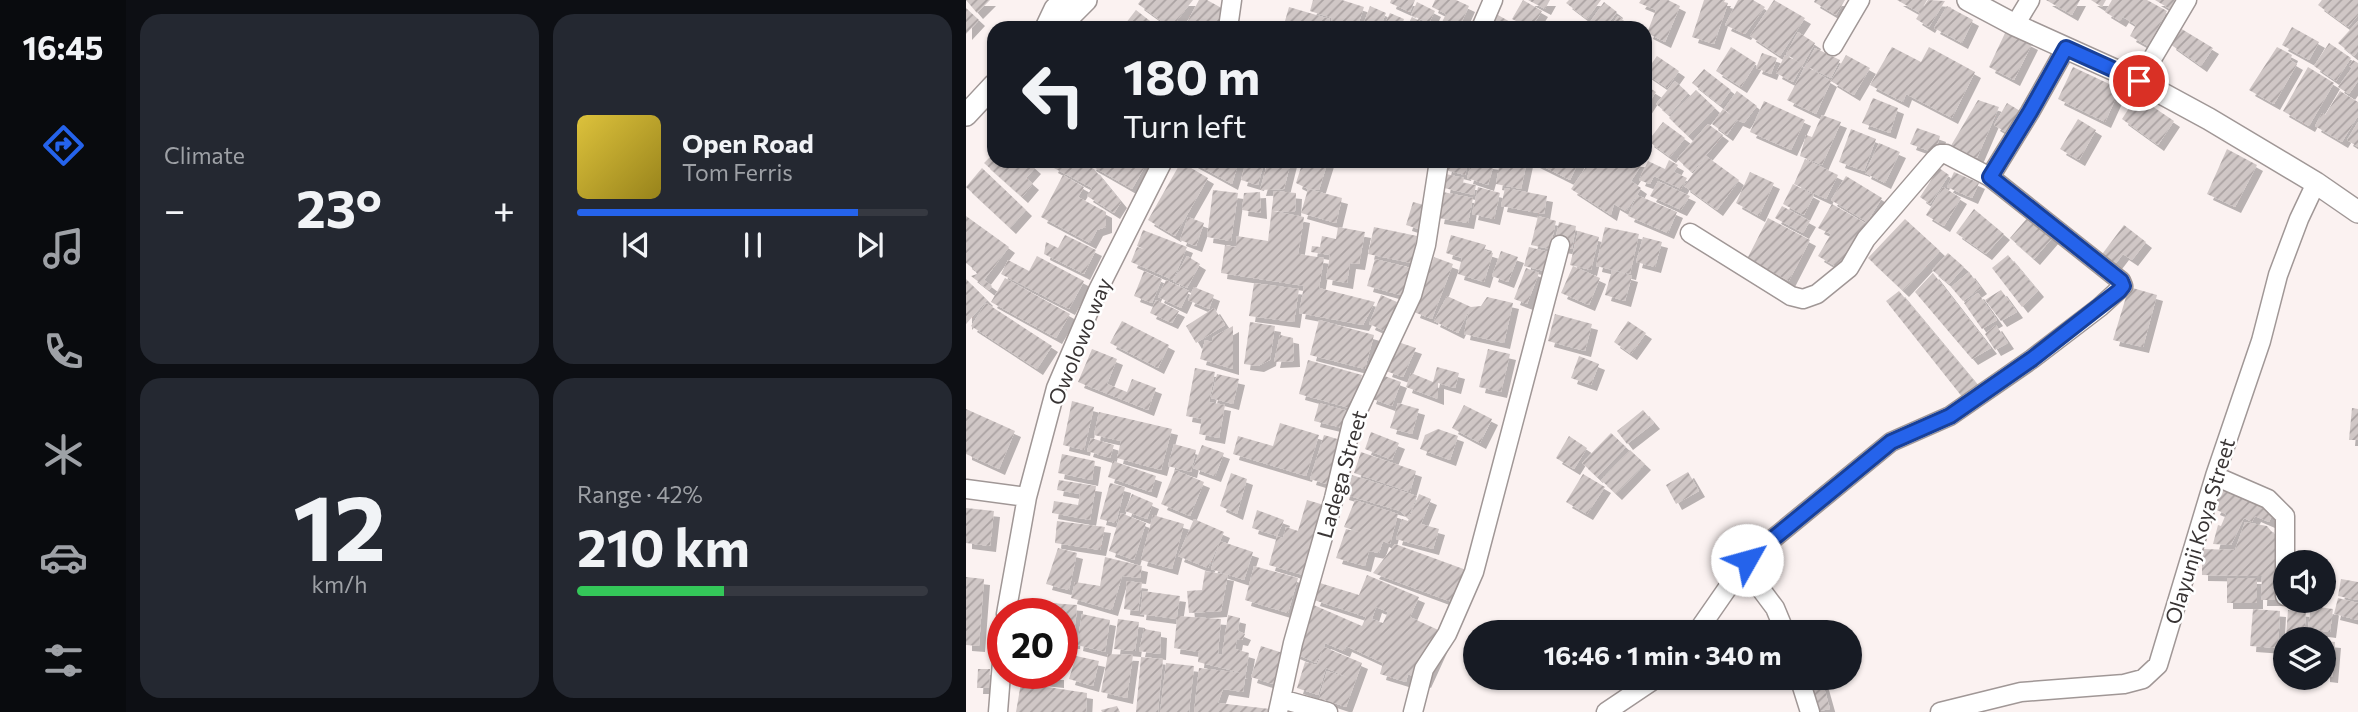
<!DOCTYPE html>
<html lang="en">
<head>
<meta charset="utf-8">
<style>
  :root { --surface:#171b24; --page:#242831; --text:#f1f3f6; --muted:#9ea1a6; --line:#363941; --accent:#2563eb }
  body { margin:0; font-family:Commissioner,sans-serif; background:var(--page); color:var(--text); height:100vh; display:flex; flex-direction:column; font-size:26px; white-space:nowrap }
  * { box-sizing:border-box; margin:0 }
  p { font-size:23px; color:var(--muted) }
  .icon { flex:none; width:38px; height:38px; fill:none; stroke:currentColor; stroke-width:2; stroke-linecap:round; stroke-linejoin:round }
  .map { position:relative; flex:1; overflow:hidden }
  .sheet { display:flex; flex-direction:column; gap:14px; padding:14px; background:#0d0f14; width:840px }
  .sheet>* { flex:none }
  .hud { position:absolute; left:21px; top:21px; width:665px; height:147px; border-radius:21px; box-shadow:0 2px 5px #0004; background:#171b24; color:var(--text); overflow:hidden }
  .fabs { position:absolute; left:1307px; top:550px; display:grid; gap:14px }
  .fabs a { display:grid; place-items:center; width:63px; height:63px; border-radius:50%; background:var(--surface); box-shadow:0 2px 5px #0004; font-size:35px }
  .speed { position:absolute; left:21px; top:598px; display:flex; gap:14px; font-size:35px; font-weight:700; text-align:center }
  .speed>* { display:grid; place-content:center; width:91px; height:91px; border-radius:50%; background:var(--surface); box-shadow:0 2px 5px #0004; line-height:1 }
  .speed .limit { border:10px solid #d22; background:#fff; color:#111 }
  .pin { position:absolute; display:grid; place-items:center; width:60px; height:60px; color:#fff; margin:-30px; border:4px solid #fff; border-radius:50%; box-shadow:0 2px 7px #0007 }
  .me { position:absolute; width:77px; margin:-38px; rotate:52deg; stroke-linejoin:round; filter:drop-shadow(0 0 5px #0008) }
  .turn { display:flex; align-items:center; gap:24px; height:147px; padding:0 21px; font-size:32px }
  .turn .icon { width:91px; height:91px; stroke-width:2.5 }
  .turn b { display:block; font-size:49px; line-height:60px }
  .big { font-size:52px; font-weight:700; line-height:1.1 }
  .sheet .widget { flex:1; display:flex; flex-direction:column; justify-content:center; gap:10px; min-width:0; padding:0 24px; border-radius:21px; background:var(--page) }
  .sheet .dial { align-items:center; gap:0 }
  .dial b { font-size:91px; line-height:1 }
  .song { display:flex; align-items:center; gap:21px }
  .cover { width:84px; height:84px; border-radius:10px; background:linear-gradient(135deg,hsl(50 70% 55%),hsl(50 70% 35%)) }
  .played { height:7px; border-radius:4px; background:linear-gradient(90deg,var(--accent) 80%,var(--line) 80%) }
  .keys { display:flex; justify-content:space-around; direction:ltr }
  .heat { display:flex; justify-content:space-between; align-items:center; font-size:38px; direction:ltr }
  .charge { height:10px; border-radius:5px; background:linear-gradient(90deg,#34c759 42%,var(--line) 0) }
  .sheet .tiles { flex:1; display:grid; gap:14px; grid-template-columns:repeat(2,1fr) }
  .trip { position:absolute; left:497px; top:620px; width:399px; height:70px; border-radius:35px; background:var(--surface); box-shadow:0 2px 5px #0004; font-weight:700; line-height:70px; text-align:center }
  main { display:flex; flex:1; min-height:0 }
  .tab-bar { display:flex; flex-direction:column; width:126px; justify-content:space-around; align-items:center; background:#090b0e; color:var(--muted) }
  .tab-bar .icon { width:49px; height:49px }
  .tab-bar .selected { color:var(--accent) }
  .tab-bar b { font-size:32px; color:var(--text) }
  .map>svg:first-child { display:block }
  .building { fill:url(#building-hatch); fill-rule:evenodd; filter:url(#shadow) }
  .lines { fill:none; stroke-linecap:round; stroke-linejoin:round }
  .minor-casing { stroke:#a09796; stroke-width:21 }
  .major-casing { stroke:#a09796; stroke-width:24 }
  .minor { stroke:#fff; stroke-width:18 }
  .major { stroke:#fff; stroke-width:21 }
  .route-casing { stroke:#184099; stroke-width:18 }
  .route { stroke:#2563eb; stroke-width:12 }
  .labels { text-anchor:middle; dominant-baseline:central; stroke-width:5; stroke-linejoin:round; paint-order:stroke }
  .street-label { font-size:21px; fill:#383434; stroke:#fff }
</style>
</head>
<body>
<main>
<nav class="tab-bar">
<b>16:45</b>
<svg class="icon selected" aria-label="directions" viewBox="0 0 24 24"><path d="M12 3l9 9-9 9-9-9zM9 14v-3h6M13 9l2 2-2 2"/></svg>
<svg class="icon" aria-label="music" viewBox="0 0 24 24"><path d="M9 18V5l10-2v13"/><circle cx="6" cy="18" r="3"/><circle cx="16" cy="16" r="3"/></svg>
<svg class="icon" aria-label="phone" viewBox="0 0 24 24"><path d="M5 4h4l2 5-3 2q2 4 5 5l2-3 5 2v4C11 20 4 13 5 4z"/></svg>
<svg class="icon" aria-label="climate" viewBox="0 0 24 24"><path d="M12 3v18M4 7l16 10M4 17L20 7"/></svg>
<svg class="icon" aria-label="car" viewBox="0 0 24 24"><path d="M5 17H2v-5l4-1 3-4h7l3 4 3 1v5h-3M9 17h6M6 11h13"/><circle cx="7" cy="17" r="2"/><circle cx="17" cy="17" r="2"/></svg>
<svg class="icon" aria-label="filters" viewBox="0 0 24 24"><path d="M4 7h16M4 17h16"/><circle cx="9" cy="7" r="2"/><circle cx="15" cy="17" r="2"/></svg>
</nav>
<section class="sheet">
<div class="tiles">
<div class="widget"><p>Climate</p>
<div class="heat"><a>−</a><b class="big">23°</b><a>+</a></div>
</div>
<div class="widget">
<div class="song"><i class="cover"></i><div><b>Open Road</b><p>Tom Ferris</p></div></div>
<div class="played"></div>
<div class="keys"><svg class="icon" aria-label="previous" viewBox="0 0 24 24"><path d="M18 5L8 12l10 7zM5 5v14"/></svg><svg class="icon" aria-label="pause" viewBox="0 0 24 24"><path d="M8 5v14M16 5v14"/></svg><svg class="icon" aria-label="next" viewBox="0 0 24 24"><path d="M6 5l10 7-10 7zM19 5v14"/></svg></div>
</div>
<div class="widget dial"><b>12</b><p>km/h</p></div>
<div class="widget"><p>Range · 42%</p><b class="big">210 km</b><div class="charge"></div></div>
</div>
</section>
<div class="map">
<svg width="1392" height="712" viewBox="0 0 1392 712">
  <defs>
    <pattern id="building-hatch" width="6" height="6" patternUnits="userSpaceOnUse" patternTransform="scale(1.75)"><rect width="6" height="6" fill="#d0c7c6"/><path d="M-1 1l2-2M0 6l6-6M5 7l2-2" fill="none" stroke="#aaa2a2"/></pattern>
    <filter id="shadow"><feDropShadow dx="6" dy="6" stdDeviation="0" flood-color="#0004"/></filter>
  </defs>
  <rect width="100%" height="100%" fill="#fbf2f1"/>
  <!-- building -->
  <path class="building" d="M0 0H24L11 13Z
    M175 0H227L205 28 172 4Z
    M233 0H241L261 11 251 28H218Z
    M347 0H376L398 7 391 28 363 27 366 18 344 11Z
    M425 0H449L444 12 424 3Z
    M469 0H490L503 6 493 28H473L480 14 466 7Z
    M557 0 576 11 565 28 546 19Z
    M562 0H584L579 9Z
    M603 0H635L621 19 600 3Z
    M675 0H702L714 6 699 42 681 33 690 10 673 3Z
    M738 0H759L758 2 762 3 748 44 726 37Z
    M772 0H787L799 7 779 34 759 25Z
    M808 0 839 18 814 56 784 36Z
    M849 0H879L870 15 848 2Z
    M931 0H961L956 9 962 0 979 1 963 27 950 19 954 13Z
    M1080 0H1114L1106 15Z
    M1125 0H1140L1136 7Z
    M1146 0H1181L1201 11 1182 46 1164 36 1170 25 1157 17 1164 6 1154 21 1139 12Z
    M1189 0H1209L1204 9Z
    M1356 0H1392V15L1382 27 1352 5Z
    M451 2 469 11 463 23 445 15Z
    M638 2 651 12 639 28H627L622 25Z
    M404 6 420 13 414 28H396Z
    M981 6 1007 20 996 43 968 28Z
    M323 7 364 19 361 28H317Z
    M0 8 13 20 0 34Z
    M170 10 193 28H156Z
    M424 13 438 19 435 28H417Z
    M532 15 555 28H525Z
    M652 16 667 28H643Z
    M446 17 468 28H440Z
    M1392 21V51L1388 56 1372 43Z
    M1326 27 1353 42 1343 60 1316 45Z
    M1214 28 1247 48 1235 66 1204 44Z
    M1040 31 1066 44 1048 80 1023 67Z
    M832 32 849 43 827 82 810 73 819 55 836 64 820 54Z
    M1363 43 1385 58 1370 81 1348 66Z
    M765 47 790 63 775 87 750 71Z
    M926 47 955 62 963 47 1009 72 986 118 940 94 937 102 904 85Z
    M1311 47 1326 55 1324 60 1331 64 1308 104 1283 90Z
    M849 48 874 60 865 78 840 66 865 81 850 114 821 100Z
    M796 53 811 58 805 74 790 68Z
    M880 55 904 68 888 95 865 81Z
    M691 56 713 71 701 88 679 73Z
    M1387 60 1392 63V81L1383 94 1372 87 1386 68 1383 66Z
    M1107 67 1154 89 1139 122 1092 99Z
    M1342 67 1368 83 1343 126 1317 111Z
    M738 69 765 90 754 105 726 83Z
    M709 81 722 93 703 115 690 104Z
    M679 85 690 92 679 109Z
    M730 90 749 108 722 136 703 118Z
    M771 91 791 106 778 123 771 120 761 135 746 124 757 109 766 116 758 109Z
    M1374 91 1392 102V116L1376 142 1349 126 1356 113 1359 115Z
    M1171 96 1208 121 1192 145 1156 119Z
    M907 98 932 108 924 133 896 123Z
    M1012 100 1033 107 1011 158 983 149Z
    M798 101 839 120 825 150 784 132Z
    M1041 103 1059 114 1046 136 1028 125Z
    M856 115 875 122 856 165 834 156 840 135 846 137Z
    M1112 119 1130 130 1113 160 1094 149Z
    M697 122 719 138 704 157 682 141Z
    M1392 122V147L1381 140Z
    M742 124 757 135 726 172 711 159Z
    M951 128 974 136 969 153 944 144Z
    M885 129 910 139 898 171 873 162Z
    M913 143 934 152 919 183 899 173Z
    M1261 149 1291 165 1269 207 1241 194Z
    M28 153V161H61L69 168 60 178 67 184 56 197 18 163Z
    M740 156 773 180 751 210 718 186Z
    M839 159 872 175 860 199 828 184Z
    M703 160 712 165 708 172 721 178 715 189 688 176 684 184 673 180 682 161 699 169Z
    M89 161H110L128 169 155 202 148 213 121 196 126 188 86 167Z
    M126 161H182L166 189 124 165Z
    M224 161H273L266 184Z
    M280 161H294L293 163 297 167 292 185 275 180Z
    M302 161H325L318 189 294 190Z
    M337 161H362L353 190 342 189 330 183Z
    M481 161H503L499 175 479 170Z
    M506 161 528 164 522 185 501 178Z
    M534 161H561L555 189 530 184Z
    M566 161H613L604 180Z
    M624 161H678L665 181 675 188 671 195 711 212 702 233 662 216 671 195 660 211 648 204 645 215 605 189Z
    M215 162 242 178 209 236 182 220Z
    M16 168 60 210 44 228 0 187Z
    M973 168 983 175 964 204 954 197Z
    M784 172 808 183 793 216 770 203Z
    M988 172 1013 183 1006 198 981 187Z
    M480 174 498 178 497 183 510 185 508 195 478 188Z
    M97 175 118 187 112 197 140 212V227L131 230 124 243 75 217Z
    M880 176 916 198 901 222 865 200Z
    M692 181 724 196 715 210 684 196Z
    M827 184 848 195 838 215 817 204Z
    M512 187 534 193 528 219 506 214Z
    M977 187 995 198 978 226 960 215Z
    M539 188 581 196 578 214 535 206Z
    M342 189 376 198 370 223 335 213Z
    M247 190 272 193 265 241 241 237Z
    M308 191 330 193 329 212 307 211 338 217 332 254 358 258 353 288 409 302 397 325 333 313 338 286 255 273 259 245 270 247 271 236 302 241Z
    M294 192 295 213 276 210 278 193Z
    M477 192 507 198 502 223 472 218Z
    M447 202 465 207 459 231 440 225Z
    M866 204 901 224 874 269 852 256 865 234 852 228Z
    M816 206 844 221 837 233 809 218Z
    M1008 209 1038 234 1020 254 990 233Z
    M0 216 43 247 18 280 26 286 23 290 5 276 11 274 9 270 0 263Z
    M572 216 590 221 584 249 565 245Z
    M1063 216 1087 237 1068 259 1044 238Z
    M222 217 238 223 230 246 214 240Z
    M802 218 844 240 823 281 781 259Z
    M939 219 974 251 937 291 902 258Z
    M593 222 610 226 606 249 588 246Z
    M1158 225 1180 242 1166 260 1157 254 1147 267 1134 257Z
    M372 227 399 232 393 264 384 263 381 283 360 279 364 255 345 252 346 246 354 247 356 236 370 239Z
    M408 227 451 236 445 263 402 254Z
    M639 227 673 234 664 274 630 266Z
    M177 230 221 247 207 280 165 262 171 247 178 249 171 246Z
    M612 231 633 237 625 270 604 265Z
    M99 235 130 250 118 274 78 254 80 242 92 248Z
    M485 235 520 245 518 250 527 253 518 282 492 274 496 258 480 253Z
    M677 237 696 242 689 267 670 262Z
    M563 247 583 252 578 271 558 266Z
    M535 251 552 257 542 282 526 276Z
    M982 253 998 267 983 284 966 270Z
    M1042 255 1072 291 1056 307 1026 268Z
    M71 256 118 281 103 309 35 274 42 260 63 271Z
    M221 256 234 264 221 288 207 281Z
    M468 257 487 264 466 319 448 312Z
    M409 259 449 269 442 297 401 286Z
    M607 266 634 278 623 305 595 293Z
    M560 268 573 273 561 304 548 299Z
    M646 270 666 276 659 301 639 295Z
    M178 271 196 279 186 303 168 296Z
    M1003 272 1015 288 997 301 985 287Z
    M967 273 1025 348 1006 359 949 292Z
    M39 278 104 314 90 338 25 302Z
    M0 279 21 300 0 324Z
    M200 280 223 291 215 308 192 297Z
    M288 283 333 289 328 322 283 316Z
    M228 287 248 295 243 309 222 300Z
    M1163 287 1191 295 1177 347 1147 340Z
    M1035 290 1051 312 1035 321 1019 300Z
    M933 291 1012 386 997 398 920 301Z
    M1012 293 1031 320 1016 329 998 303Z
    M415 295 431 302 419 331 403 324Z
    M481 296 505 307 515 306 521 297 547 303 538 343 498 334 503 310 492 333 468 321Z
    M190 300 213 311 206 323 184 313Z
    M20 303 86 346 71 369 5 326Z
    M248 308 259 325 230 343 220 326Z
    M589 314 626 324 619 351 582 341Z
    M353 320 408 335 399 369 344 355Z
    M156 321 203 345 192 368 144 343Z
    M662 321 680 333 665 354 648 342Z
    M284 322 309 326 304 360 292 366 278 364Z
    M1030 325 1042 343 1029 350 1019 334Z
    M267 326V369L234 359 239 340 246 342 247 337Z
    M314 335 327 338 328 361 308 362Z
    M432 342 450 348 437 377 420 371Z
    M126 349 151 359 141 384 161 392 166 379 190 388 182 410 112 382Z
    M522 349 544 354 535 392 513 387Z
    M613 356 633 364 625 385 605 378Z
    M342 360 396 375 387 409 333 394Z
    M471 367 493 373 489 388 472 383V399L440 387 445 373 467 382Z
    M229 368 249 372 243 402 259 405 253 438 233 434 236 419 220 416Z
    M251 374 273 379 267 404 245 398Z
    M413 374 435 382 426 406 404 398Z
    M106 401 128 407 118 450 97 445Z
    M353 403 386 412 381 429 348 421Z
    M432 403 453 409 446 434 424 428Z
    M498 405 526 419 514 443 486 428Z
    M1386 408 1392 409V440H1383Z
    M0 409 49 431 33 469 0 454Z
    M677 410 688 423 661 444 651 431Z
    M133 412 206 429 195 470 151 458 155 441 128 435Z
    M314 423 353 435 340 476 267 454 272 436 307 446Z
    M472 429 492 436 484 460 454 449 459 435Z
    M405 432 433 443 426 460 399 449Z
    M645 433 660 447 631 477 616 463Z
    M358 435 378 441 364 485 344 479Z
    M603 436 621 448 608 469 590 458Z
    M125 438 148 445 144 458 121 451Z
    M208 444 230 450 225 472 202 466Z
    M236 445 258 453 249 476 227 468Z
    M664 450 679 464 650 494 635 480Z
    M395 452 450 471 444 492 388 473Z
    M96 454 129 461 126 480 92 473Z
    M147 461 190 476 185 492 142 477Z
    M209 470 238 482 224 516 195 504Z
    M722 472 733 491 710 504 700 485Z
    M265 473 281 479 271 514 254 506Z
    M383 474 451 496 442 518 434 511 377 494Z
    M617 474 639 487 621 514 600 502Z
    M93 480 130 486 124 520 86 513 88 501 112 505 114 494 91 490Z
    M144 483 159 487 150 523 134 519Z
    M1260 483 1310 507 1303 522 1289 516 1286 522 1278 518 1265 545 1247 544 1252 525 1255 526 1260 514 1248 509Z
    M166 494 187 503 181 519 159 511Z
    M453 494 465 499 455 524 473 529 467 549 430 539 436 519 442 521Z
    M341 500 358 505 337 575 303 565 311 536 317 538 320 527 332 531Z
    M389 500 432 514 424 544 417 541 413 553 403 551 399 566 370 558 380 529 396 533 378 527Z
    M0 508 28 511 24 546 0 543Z
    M291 510 318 520 311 536 286 528Z
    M155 513 180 523 168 560 143 551Z
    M187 515 218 524 206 569 175 560Z
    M228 519 258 532 254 541 287 552 278 580 245 569 254 541 242 568 212 556Z
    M91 521 139 527 134 550 89 543Z
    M1279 522 1301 526 1315 543 1314 600H1295L1296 576 1236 575V549L1269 550Z
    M429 544 503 571 491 604 407 573Z
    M92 548 111 553 103 590 80 584Z
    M139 557 176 566 174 578 156 576 146 610 105 598 109 582 134 586Z
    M288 566 332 578 322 613 279 600Z
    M239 571 262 575 255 611 223 613 221 591 236 590Z
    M401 575 453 597 444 617 481 634 459 682 442 674 440 682 414 674 417 663 380 646 378 651 359 643 358 647 396 663 380 707 353 698 361 671 383 678 360 668 352 695 331 688 339 662 351 665 357 649 350 663 328 653 343 603 396 626 400 617 348 600 354 583 393 595ZM410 607 422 612 417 623 406 619Z
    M0 577 18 579 13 646 0 645Z
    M1261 578H1291V603H1261Z
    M1375 579 1392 582V600L1372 596Z
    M161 581 176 583 172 611 158 609Z
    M177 591 214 596 211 616 255 619 252 654 256 655 262 615 274 618 272 631 279 634 276 640 271 639 269 649 283 653 277 692 257 689 252 703 304 709V712H228L233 668 276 673 232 662 233 652 208 648 211 619 174 614Z
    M1372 598 1392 603V620L1368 614Z
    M59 601 111 605 108 643H96V614H58Z
    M1345 606 1367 609 1364 632 1342 629Z
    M1287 609 1314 611 1312 648 1284 646Z
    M1322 610 1340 611 1338 638 1320 637Z
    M116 614 144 620 139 652 111 645Z
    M152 619 173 622 169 651 148 649Z
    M178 629 195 632 194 654 173 651Z
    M1358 641 1369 642 1366 677 1358 676Z
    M295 646 317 653 307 684 285 677Z
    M142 654 167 655 161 698 135 692Z
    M110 656 133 661 127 686 103 679Z
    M175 657 197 659 192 712H170Z
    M200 663 228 666 223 712H194Z
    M12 669H24L23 688H11Z
    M54 674H92V682L54 678Z
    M838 677H855L864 709 848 712Z
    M55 683 121 693 120 712H50Z
    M151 706 154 712H136L135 710Z"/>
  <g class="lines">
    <defs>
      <path id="minor" d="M1049 25 1064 0
        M262 28 266 0
        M515 28 527 0
        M867 46 894 0
        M1173 81 1221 0
        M1024 177 1064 112 1100 48
        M724 233 825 296 837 299 851 294 883 268 900 239 969 159 974 154H980L1024 177 1155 281 1157 286 1134 307 1066 359 984 416 925 442 781 560 731 632
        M1249 476 1302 499 1319 516V596
        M0 489 61 497
        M781 560 794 588 809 608 819 632
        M40 614 61 497 90 388 132 290 197 161
        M833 677 844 712
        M315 699 362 712
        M32 712 37 649
        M312 712 327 643 368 498 386 423 446 295 460 245 473 161
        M447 712 458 669 481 634 508 572 594 245
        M640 712 692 677
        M974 712 1055 692 1158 684 1177 679 1192 665 1249 476 1295 341 1312 275 1333 219 1350 183"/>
      <path id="major" d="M1002 0 1049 25 1173 81 1243 119 1350 183 1392 212
        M80 28 89 9 98 0
        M84 28 102 18 120 0
        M0 115 28 85"/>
    </defs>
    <!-- minor casing -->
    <use href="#minor" class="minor-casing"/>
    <!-- major casing -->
    <use href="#major" class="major-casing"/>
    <!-- minor -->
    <use href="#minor" class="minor"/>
    <!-- major -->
    <use href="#major" class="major"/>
  </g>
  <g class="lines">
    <defs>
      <path id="route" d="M781 560 925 442 984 416 1066 359 1153 291 1157 286 1155 281 1024 177 1064 112 1100 48 1173 81"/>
    </defs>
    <!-- route casing -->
    <use href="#route" class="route-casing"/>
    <!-- route -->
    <use href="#route" class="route"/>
  </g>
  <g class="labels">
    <!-- street labels -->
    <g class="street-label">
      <text transform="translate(113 341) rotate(-68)">Owolowo way</text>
      <text transform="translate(375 474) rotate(-74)">Ladega Street</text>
      <text transform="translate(1233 531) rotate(-73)">Olayunji Koya Street</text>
    </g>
  </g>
</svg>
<div class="fabs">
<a><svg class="icon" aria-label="sound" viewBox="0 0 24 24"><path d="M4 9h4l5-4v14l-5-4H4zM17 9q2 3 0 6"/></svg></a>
<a><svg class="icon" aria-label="layers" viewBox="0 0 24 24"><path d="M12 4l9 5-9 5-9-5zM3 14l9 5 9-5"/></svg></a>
</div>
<div class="speed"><div class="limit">20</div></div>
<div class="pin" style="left:1173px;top:81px;background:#d93025"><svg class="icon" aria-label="arrive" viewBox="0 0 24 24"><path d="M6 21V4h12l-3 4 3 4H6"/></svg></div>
<svg class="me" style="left:781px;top:560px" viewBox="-20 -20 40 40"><circle r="19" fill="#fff"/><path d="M0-13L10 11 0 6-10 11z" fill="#2563eb"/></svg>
<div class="trip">16:46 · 1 min · 340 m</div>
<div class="hud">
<div class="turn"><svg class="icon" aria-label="left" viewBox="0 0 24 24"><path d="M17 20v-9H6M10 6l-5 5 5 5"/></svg><div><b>180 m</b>Turn left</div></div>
</div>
</div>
</main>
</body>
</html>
